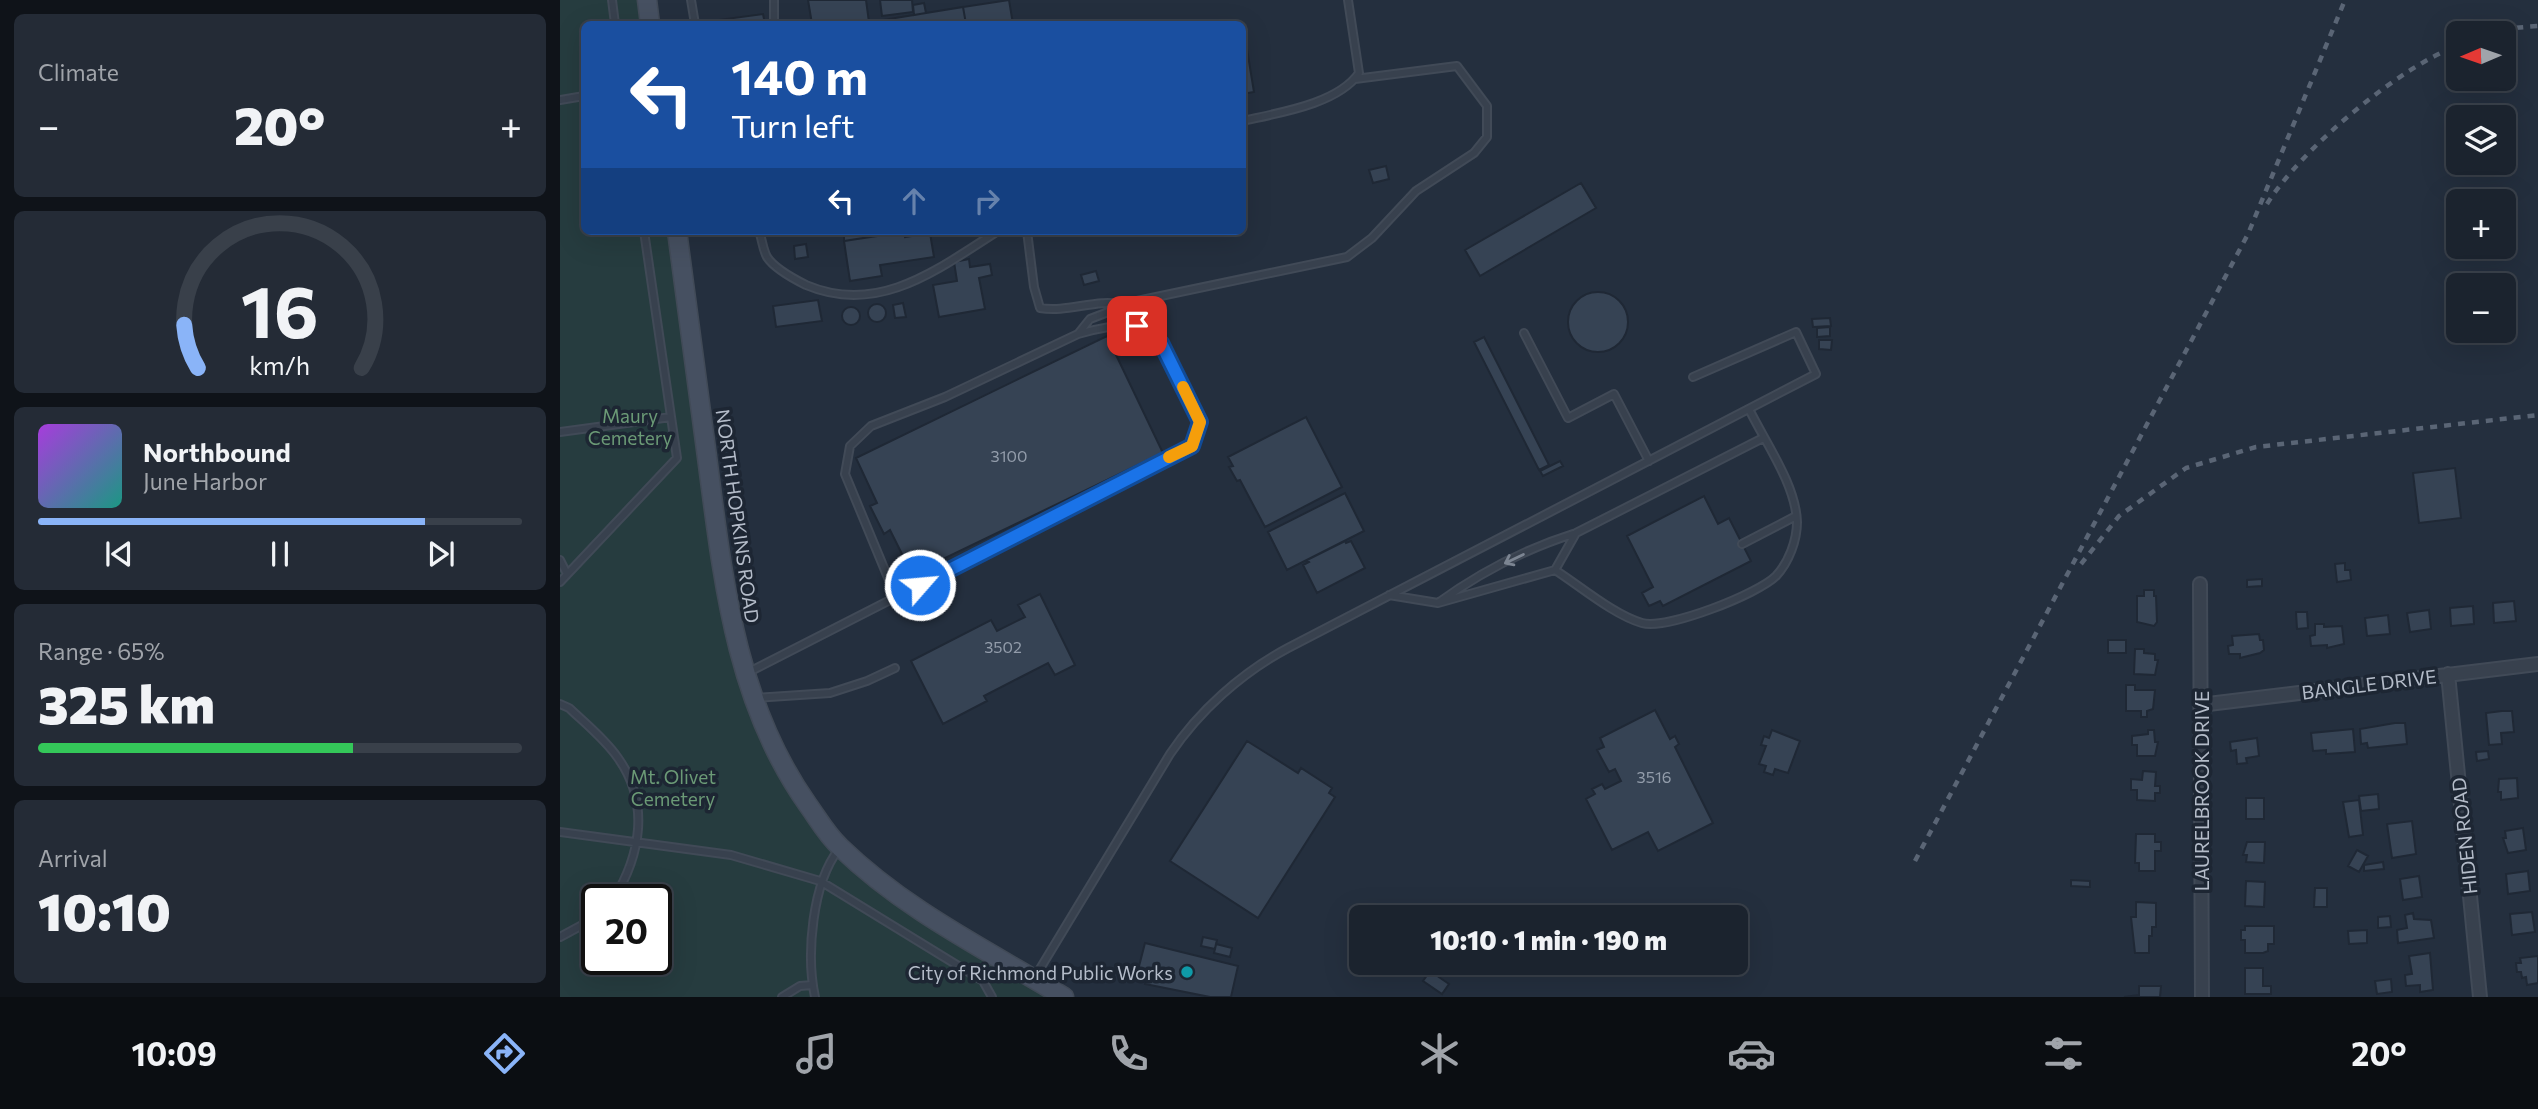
<!DOCTYPE html>
<html lang="en">
<head>
<meta charset="utf-8">
<style>
  :root { --surface:#1b232e; --page:#242b36; --text:#f1f3f6; --muted:#a0a4aa; --line:#39404a; --accent:#8ab4f8 }
  body { margin:0; font-family:Commissioner,sans-serif; background:var(--page); color:var(--text); height:100vh; display:flex; flex-direction:column; font-size:26px; white-space:nowrap }
  * { box-sizing:border-box; margin:0 }
  p { font-size:23px; color:var(--muted) }
  .icon { flex:none; width:38px; height:38px; fill:none; stroke:currentColor; stroke-width:2; stroke-linecap:round; stroke-linejoin:round }
  .map { position:relative; flex:1; overflow:hidden }
  .side { display:flex; flex-direction:column; gap:14px; padding:14px; background:#0f1319; width:560px }
  .side>* { flex:none }
  .top-card { position:absolute; left:21px; top:21px; width:665px; height:214px; border-radius:10px; box-shadow:0 7px 28px #0002,0 0 0 2px var(--line); background:#1a4fa0; color:#fff; overflow:hidden }
  .needle { width:46px; rotate:268deg }
  .tools { position:absolute; left:1886px; top:21px; display:grid; gap:14px }
  .tools a { display:grid; place-items:center; width:70px; height:70px; border-radius:10px; background:var(--surface); box-shadow:0 7px 28px #0002,0 0 0 2px var(--line); font-size:35px }
  .speed { position:absolute; left:21px; top:884px; display:flex; gap:14px; font-size:35px; font-weight:700; text-align:center }
  .speed>* { display:grid; place-content:center; width:91px; height:91px; border-radius:50%; background:var(--surface); box-shadow:0 7px 28px #0002,0 0 0 2px var(--line); line-height:1 }
  .speed .limit { border:4px solid #111; border-radius:10px; background:#fff; color:#111 }
  .pin { position:absolute; display:grid; place-items:center; width:60px; height:60px; color:#fff; margin:-30px; border-radius:14px; box-shadow:0 4px 10px #0006 }
  .me { position:absolute; width:77px; margin:-38px; rotate:63deg; stroke-linejoin:round; filter:drop-shadow(0 0 5px #0008) }
  .turn { display:flex; align-items:center; gap:24px; height:147px; padding:0 35px; font-size:32px }
  .turn .icon { width:91px; height:91px; stroke-width:2.5 }
  .turn b { display:block; font-size:49px; line-height:60px }
  .lanes { display:flex; align-items:center; height:66px; padding:0 35px; background:#0003; justify-content:center; gap:35px; direction:ltr }
  .lanes .off { opacity:.35 }
  .big { font-size:52px; font-weight:800; line-height:1.1 }
  .side .card { flex:1; display:flex; flex-direction:column; justify-content:center; gap:10px; min-width:0; padding:0 24px; border-radius:10px; background:var(--page) }
  .side .dial { align-items:center; gap:0 }
  .dial svg { height:182px; overflow:visible; fill:none; stroke:var(--line); stroke-width:7; stroke-linecap:round; text-anchor:middle }
  .dial text { fill:var(--text); stroke:none }
  .song { display:flex; align-items:center; gap:21px }
  .cover { width:84px; height:84px; border-radius:10px; background:linear-gradient(135deg,hsl(280 70% 55%),hsl(170 70% 35%)) }
  .played { height:7px; border-radius:4px; background:linear-gradient(90deg,var(--accent) 80%,var(--line) 80%) }
  .keys { display:flex; justify-content:space-around; direction:ltr }
  .heat { display:flex; justify-content:space-between; align-items:center; font-size:38px; direction:ltr }
  .charge { height:10px; border-radius:5px; background:linear-gradient(90deg,#34c759 65%,var(--line) 0) }
  .trip { position:absolute; left:789px; top:905px; width:399px; height:70px; border-radius:10px; background:var(--surface); box-shadow:0 7px 28px #0002,0 0 0 2px var(--line); font-weight:800; line-height:70px; text-align:center }
  .dock { display:flex; height:112px; justify-content:space-around; align-items:center; background:#0b0e12; color:var(--muted) }
  .dock .icon { width:49px; height:49px }
  .dock .selected { color:var(--accent) }
  .dock b { font-size:32px; color:var(--text) }
  main { display:flex; flex:1; min-height:0 }
  .map>svg:first-child { display:block }
  .green { fill:#263c3f; fill-rule:evenodd }
  .building { fill:#364354; stroke:#1f2835; stroke-width:2 }
  .lines { fill:none; stroke-linecap:round; stroke-linejoin:round }
  .lane-casing { stroke:#414a57; stroke-width:10 }
  .street-casing { stroke:#414a57; stroke-width:16 }
  .secondary-casing { stroke:#414a57; stroke-width:21 }
  .lane { stroke:#38414e; stroke-width:6 }
  .street { stroke:#38414e; stroke-width:12 }
  .secondary { stroke:#465061; stroke-width:18 }
  .rail { stroke:#5a6575; stroke-width:4.5; stroke-dasharray:7 7; stroke-linecap:butt }
  .oneway { stroke:#7c8592 }
  .route-casing { stroke:#114b97; stroke-width:18 }
  .route { stroke:#1a73e8; stroke-width:12 }
  .slow { stroke:#f59e0b; stroke-width:12 }
  .culture-dot { fill:#0f9aa8; stroke:#1d2633; stroke-width:2.5 }
  .labels { text-anchor:middle; dominant-baseline:central; stroke-width:7; stroke-linejoin:round; paint-order:stroke }
  .number-label { font-size:16px; fill:#929caa }
  .park-label { font-size:19px; fill:#6b9a76; stroke:#1d2633 }
  .street-label { font-size:19px; fill:#b4bcc9; stroke:#1d2633 }
  .poi-label { font-size:19px; fill:#b4bcc9; stroke:#1d2633; text-anchor:end }
</style>
</head>
<body>
<main>
<section class="side">
<div class="card"><p>Climate</p>
<div class="heat"><a>−</a><b class="big">20°</b><a>+</a></div>
</div>
<div class="card dial"><svg viewBox="0 0 100 80">
<path d="M14 69A42 42 0 1 1 86 69"/>
<path d="M14 69A42 42 0 0 1 8 50" stroke="#8ab4f8"/>
<text x="50" y="56" font-size="32" font-weight="700">16</text>
<text x="50" y="72" font-size="11">km/h</text>
</svg></div>
<div class="card">
<div class="song"><i class="cover"></i><div><b>Northbound</b><p>June Harbor</p></div></div>
<div class="played"></div>
<div class="keys"><svg class="icon" aria-label="previous" viewBox="0 0 24 24"><path d="M18 5L8 12l10 7zM5 5v14"/></svg><svg class="icon" aria-label="pause" viewBox="0 0 24 24"><path d="M8 5v14M16 5v14"/></svg><svg class="icon" aria-label="next" viewBox="0 0 24 24"><path d="M6 5l10 7-10 7zM19 5v14"/></svg></div>
</div>
<div class="card"><p>Range · 65%</p><b class="big">325 km</b><div class="charge"></div></div>
<div class="card"><p>Arrival</p><b class="big">10:10</b></div>
</section>
<div class="map">
<svg width="1978" height="997" viewBox="0 0 1978 997">
  <rect width="100%" height="100%" fill="#242f3e"/>
  <!-- green -->
  <path class="green" d="M0 0H79L82 24H24V231H110L144 451 201 709 276 839 332 887 502 997H0ZM37 900H96V959H37Z"/>
  <!-- building -->
  <path class="building" d="M248 0H306L309 22 252 24Z
    M320 0H352L353 12 322 16Z
    M449 0 453 24H406L403 7Z
    M364 3 366 13 354 15 353 5Z
    M403 7 406 24H324L323 20Z
    M203 14 205 24H151V21Z
    M686 43 694 92 682 94V44Z
    M826 166 829 179 813 183 809 170Z
    M1021 183 1036 208 920 276 905 250Z
    M284 231H348L284 241Z
    M344 232 345 237 370 233 374 257 320 265 322 276 290 281 284 241Z
    M246 244 248 257 235 259 234 246Z
    M409 259 410 267 430 264 432 275 419 278 425 309 379 317 373 285 397 281 394 262Z
    M536 271 539 281 524 285 521 275Z
    M1008 322a30 30 0 1 1 60 0a30 30 0 1 1-60 0Z
    M258 300 262 321 216 327 213 306Z
    M343 303 346 317 335 318 333 305Z
    M308 313a9 9 0 1 1 18 0a9 9 0 1 1-18 0Z
    M282 316a9 9 0 1 1 18 0a9 9 0 1 1-18 0Z
    M1270 318 1271 326 1253 327 1252 319Z
    M1270 327V336L1257 337V328Z
    M547 336 603 453 352 574 330 530 324 534 310 506 317 503 296 458Z
    M924 337 989 465 979 470 914 342Z
    M1259 340H1272L1271 350 1259 349Z
    M746 417 782 487 705 527 680 480 677 481 669 467 673 466 668 457Z
    M1000 461 1003 466 983 476 980 471Z
    M1895 468 1901 518 1859 523 1853 473Z
    M785 493 804 531 727 570 708 532Z
    M1144 496 1158 524 1169 518 1191 561 1103 606 1100 601 1089 606 1082 593 1093 587 1067 536Z
    M785 541 786 543 791 541 805 568 757 593 743 565 749 562 747 560Z
    M1785 563V570H1790L1791 580 1777 582 1775 564Z
    M1702 579V586L1687 587V580Z
    M1584 590H1594V596H1596L1597 622 1594 626 1577 622V596H1584Z
    M480 594 515 665 495 675 488 663 424 696 427 701 383 724 351 661 431 620 437 631 465 617 458 605Z
    M1954 601 1956 621 1934 623 1933 603Z
    M1913 606 1914 624 1891 626 1890 608Z
    M1869 610 1871 629 1850 632 1847 613Z
    M1736 612H1747L1748 628 1737 629Z
    M1828 615 1830 634 1807 636 1805 618Z
    M1755 624H1764V627L1782 626 1784 644 1767 648V645L1751 646 1750 636 1755 635Z
    M1699 634 1700 640H1703L1704 650 1700 653 1680 658V654H1669L1668 646 1673 645 1672 636Z
    M1548 640H1566V653H1548Z
    M1575 649H1584V653L1595 654V660H1598L1595 675 1574 674Z
    M1566 685H1575V690H1595L1593 709 1587 711V717H1581V711H1566Z
    M1095 710 1110 739 1115 736 1119 744 1115 747 1153 823 1098 851 1088 832 1052 850 1026 799 1035 794 1032 789 1042 784 1045 789 1061 781 1055 769 1049 772 1037 750 1044 747 1040 738Z
    M1942 711H1952L1954 732 1941 733 1942 744 1929 745 1926 713Z
    M1835 723H1845L1847 744 1808 748 1807 743 1801 744 1800 729Z
    M1793 729 1795 752 1766 754V750L1753 751 1751 733Z
    M1212 730 1240 741 1228 773 1215 769 1213 775 1204 772 1206 766 1199 764 1206 746 1201 745 1204 736 1209 738Z
    M1588 730H1594L1595 742H1598L1595 756H1577V745H1572V736L1588 734Z
    M1697 738 1699 756 1686 758 1687 763 1677 764 1676 750 1671 751 1670 742Z
    M687 741 738 773 741 768 772 788 769 793 775 797 698 918 610 861Z
    M1928 751 1929 759 1917 761 1916 752Z
    M1583 771 1596 772 1595 786H1600V793H1595V801L1577 800V790H1571V779L1582 780Z
    M1957 778 1958 798 1941 800V792H1938L1939 779Z
    M1818 794 1819 809 1801 811 1799 796Z
    M1686 798H1704V819H1686Z
    M1799 800 1803 835 1789 837 1783 802Z
    M1852 821 1856 854 1832 858 1827 824Z
    M1963 828 1966 850 1948 853 1943 838H1946L1945 831Z
    M1576 834H1595V842H1601V851H1595V871H1579V863H1575Z
    M1687 842H1705L1704 863 1686 862 1687 855H1683Z
    M1797 850 1808 856 1799 872 1788 866Z
    M1823 862 1824 869 1804 871V865Z
    M1968 871 1970 891 1948 894 1946 874Z
    M1859 876 1862 897 1843 900 1840 879Z
    M1511 880 1530 881V887L1511 886Z
    M1686 881 1705 882 1704 907 1685 906Z
    M1755 888H1767V907H1754Z
    M1576 902 1596 903V927H1592V936H1589V953H1575L1571 917H1576Z
    M1972 912 1975 932 1952 935 1950 914Z
    M1853 913 1854 919 1871 920 1874 938 1838 943 1837 930 1847 928 1845 915Z
    M1830 916 1831 927 1818 928V917Z
    M1685 926H1714V944H1708V951L1703 953H1685V940H1681V930H1685Z
    M1807 930V943L1789 944 1788 931Z
    M643 937 657 940 655 949 641 946Z
    M585 943 678 966 671 997H650L585 984 586 980 576 978Z
    M656 944 672 948 670 957 654 953Z
    M1870 953 1873 990 1860 992V985L1846 986 1845 975 1852 974 1849 956Z
    M1978 956V983L1967 985 1966 977 1962 978 1961 972H1957L1956 963H1961L1960 958Z
    M1685 968H1703V986H1711V994H1685Z
    M870 971 889 984 882 994 863 981Z
    M1831 979 1832 992 1817 994 1815 981Z
    M1579 986H1601L1600 997H1564L1579 995Z"/>
  <g class="lines">
    <defs>
      <path id="lane" d="M52 0 55 24
        M131 0 135 24
        M214 24V0
        M0 100 24 96
        M682 121C718 113 778 104 799 73L788 0
        M199 231C202 239 203 250 207 257 214 268 234 279 246 285 319 316 378 269 438 231
        M467 231 474 287 480 308C508 313 537 298 564 305
        M964 333 1008 418 1054 394 1089 461
        M0 432 111 417
        M1182 544 1236 516
        M0 560 7 574
        M995 570C1020 586 1054 615 1082 623 1107 630 1198 594 1216 576 1229 562 1237 540 1237 522 1236 485 1205 442 1189 409
        M0 582 117 458 84 231
        M829 595 878 603 995 570 1016 533
        M336 597 285 474 290 446 311 426 385 397 518 334 530 319 577 301 787 257 812 238 856 191 914 153 927 137V106L897 66 795 79
        M878 603C919 573 968 548 1016 533L1203 438
        M187 673 632 446 640 422C627 395 608 338 578 327 565 322 532 330 518 334
        M195 698 270 693 307 681 335 668
        M0 704 9 708C25 723 45 739 58 758 90 803 81 855 53 900
        M0 832 171 855 260 881 423 981 432 997
        M0 937 37 917
        M475 977 610 754C639 711 681 673 728 648L1256 374 1236 332 1133 377
        M222 997 240 986 252 985
        M255 997C246 955 252 883 279 849"/>
      <path id="street" d="M1640 584 1642 997
        M1888 674 1920 997
        M1640 705 1978 664"/>
      <path id="secondary" d="M87 0 90 24
        M117 231C127 306 137 382 147 457 163 579 175 702 248 805 258 819 267 835 280 847 346 911 427 950 504 997"/>
    </defs>
    <!-- lane casing -->
    <use href="#lane" class="lane-casing"/>
    <!-- street casing -->
    <use href="#street" class="street-casing"/>
    <!-- secondary casing -->
    <use href="#secondary" class="secondary-casing"/>
    <!-- lane -->
    <use href="#lane" class="lane"/>
    <!-- street -->
    <use href="#street" class="street"/>
    <!-- secondary -->
    <use href="#secondary" class="secondary"/>
    <!-- rail -->
    <path class="rail" d="M1929 33 1940 29 1978 26
      M1707 204C1741 149 1839 67 1899 45
      M1521 564 1559 516 1626 468 1696 447 1978 415
      M1355 861 1688 234 1785 0"/>
  </g>
  <!-- one-way arrows -->
  <defs><path id="oneway-shaft" d="M-6 0H5M1.5-3L5.5 0L1.5 3" fill="none" stroke-width="1.6" stroke-linecap="round" stroke-linejoin="round" transform="scale(1.75)"/></defs>
  <use class="oneway" href="#oneway-shaft" transform="translate(954 559) rotate(154)"/>
  <g class="lines">
    <defs>
      <path id="route" d="M360 585 632 446 640 422 601 343 577 326"/>
    </defs>
    <!-- route casing -->
    <use href="#route" class="route-casing"/>
    <!-- route -->
    <use href="#route" class="route"/>
    <!-- slow -->
    <path class="slow" d="M609 457 632 446 640 422 623 387"/>
  </g>
  <!-- markers -->
  <circle class="culture-dot" cx="627" cy="972" r="7"/>
  <g class="labels">
    <!-- number labels -->
    <g class="number-label">
      <text x="449" y="455">3100</text>
      <text x="443" y="646">3502</text>
      <text x="1094" y="776">3516</text>
    </g>
    <!-- park labels -->
    <g class="park-label">
      <text x="70" y="415">Maury<tspan x="70" dy="22">Cemetery</tspan></text>
      <text x="113" y="776">Mt. Olivet<tspan x="113" dy="22">Cemetery</tspan></text>
    </g>
    <!-- street labels -->
    <g class="street-label">
      <text transform="translate(178 516) rotate(82)">NORTH HOPKINS ROAD</text>
      <text transform="translate(1809 684) rotate(-7)">BANGLE DRIVE</text>
      <text transform="translate(1641 791) rotate(-90)">LAURELBROOK DRIVE</text>
      <text transform="translate(1904 836) rotate(-96)">HIDEN ROAD</text>
    </g>
    <!-- poi labels -->
    <g class="poi-label">
      <text x="613" y="972">City of Richmond Public Works</text>
    </g>
  </g>
</svg>
<div class="tools">
<a><svg class="needle" viewBox="-14 -14 28 28"><path d="M0-13l5 13h-10z" fill="#e53935"/><path d="M0 13l5-13h-10z" fill="#a0a4aa"/></svg></a>
<a><svg class="icon" aria-label="layers" viewBox="0 0 24 24"><path d="M12 4l9 5-9 5-9-5zM3 14l9 5 9-5"/></svg></a>
<a>+</a>
<a>−</a>
</div>
<div class="speed"><div class="limit">20</div></div>
<div class="pin" style="left:577px;top:326px;background:#d93025"><svg class="icon" aria-label="arrive" viewBox="0 0 24 24"><path d="M6 21V4h12l-3 4 3 4H6"/></svg></div>
<svg class="me" style="left:360px;top:585px" viewBox="-20 -20 40 40"><circle r="17" fill="#1a73e8" stroke="#fff" stroke-width="3"/><path d="M0-11L8 9 0 5-8 9z" fill="#fff"/></svg>
<div class="trip">10:10 · 1 min · 190 m</div>
<div class="top-card">
<div class="turn"><svg class="icon" aria-label="left" viewBox="0 0 24 24"><path d="M17 20v-9H6M10 6l-5 5 5 5"/></svg><div><b>140 m</b>Turn left</div></div>
<div class="lanes"><svg class="icon" aria-label="left" viewBox="0 0 24 24"><path d="M17 20v-9H6M10 6l-5 5 5 5"/></svg><svg class="icon off" aria-label="ahead" viewBox="0 0 24 24"><path d="M12 20V5M6 11l6-6 6 6"/></svg><svg class="icon off" aria-label="right" viewBox="0 0 24 24"><path d="M7 20v-9h11M14 6l5 5-5 5"/></svg></div>
</div>
</div>
</main>
<nav class="dock">
<b>10:09</b>
<svg class="icon selected" aria-label="directions" viewBox="0 0 24 24"><path d="M12 3l9 9-9 9-9-9zM9 14v-3h6M13 9l2 2-2 2"/></svg>
<svg class="icon" aria-label="music" viewBox="0 0 24 24"><path d="M9 18V5l10-2v13"/><circle cx="6" cy="18" r="3"/><circle cx="16" cy="16" r="3"/></svg>
<svg class="icon" aria-label="phone" viewBox="0 0 24 24"><path d="M5 4h4l2 5-3 2q2 4 5 5l2-3 5 2v4C11 20 4 13 5 4z"/></svg>
<svg class="icon" aria-label="climate" viewBox="0 0 24 24"><path d="M12 3v18M4 7l16 10M4 17L20 7"/></svg>
<svg class="icon" aria-label="car" viewBox="0 0 24 24"><path d="M5 17H2v-5l4-1 3-4h7l3 4 3 1v5h-3M9 17h6M6 11h13"/><circle cx="7" cy="17" r="2"/><circle cx="17" cy="17" r="2"/></svg>
<svg class="icon" aria-label="filters" viewBox="0 0 24 24"><path d="M4 7h16M4 17h16"/><circle cx="9" cy="7" r="2"/><circle cx="15" cy="17" r="2"/></svg>
<b>20°</b>
</nav>
</body>
</html>
